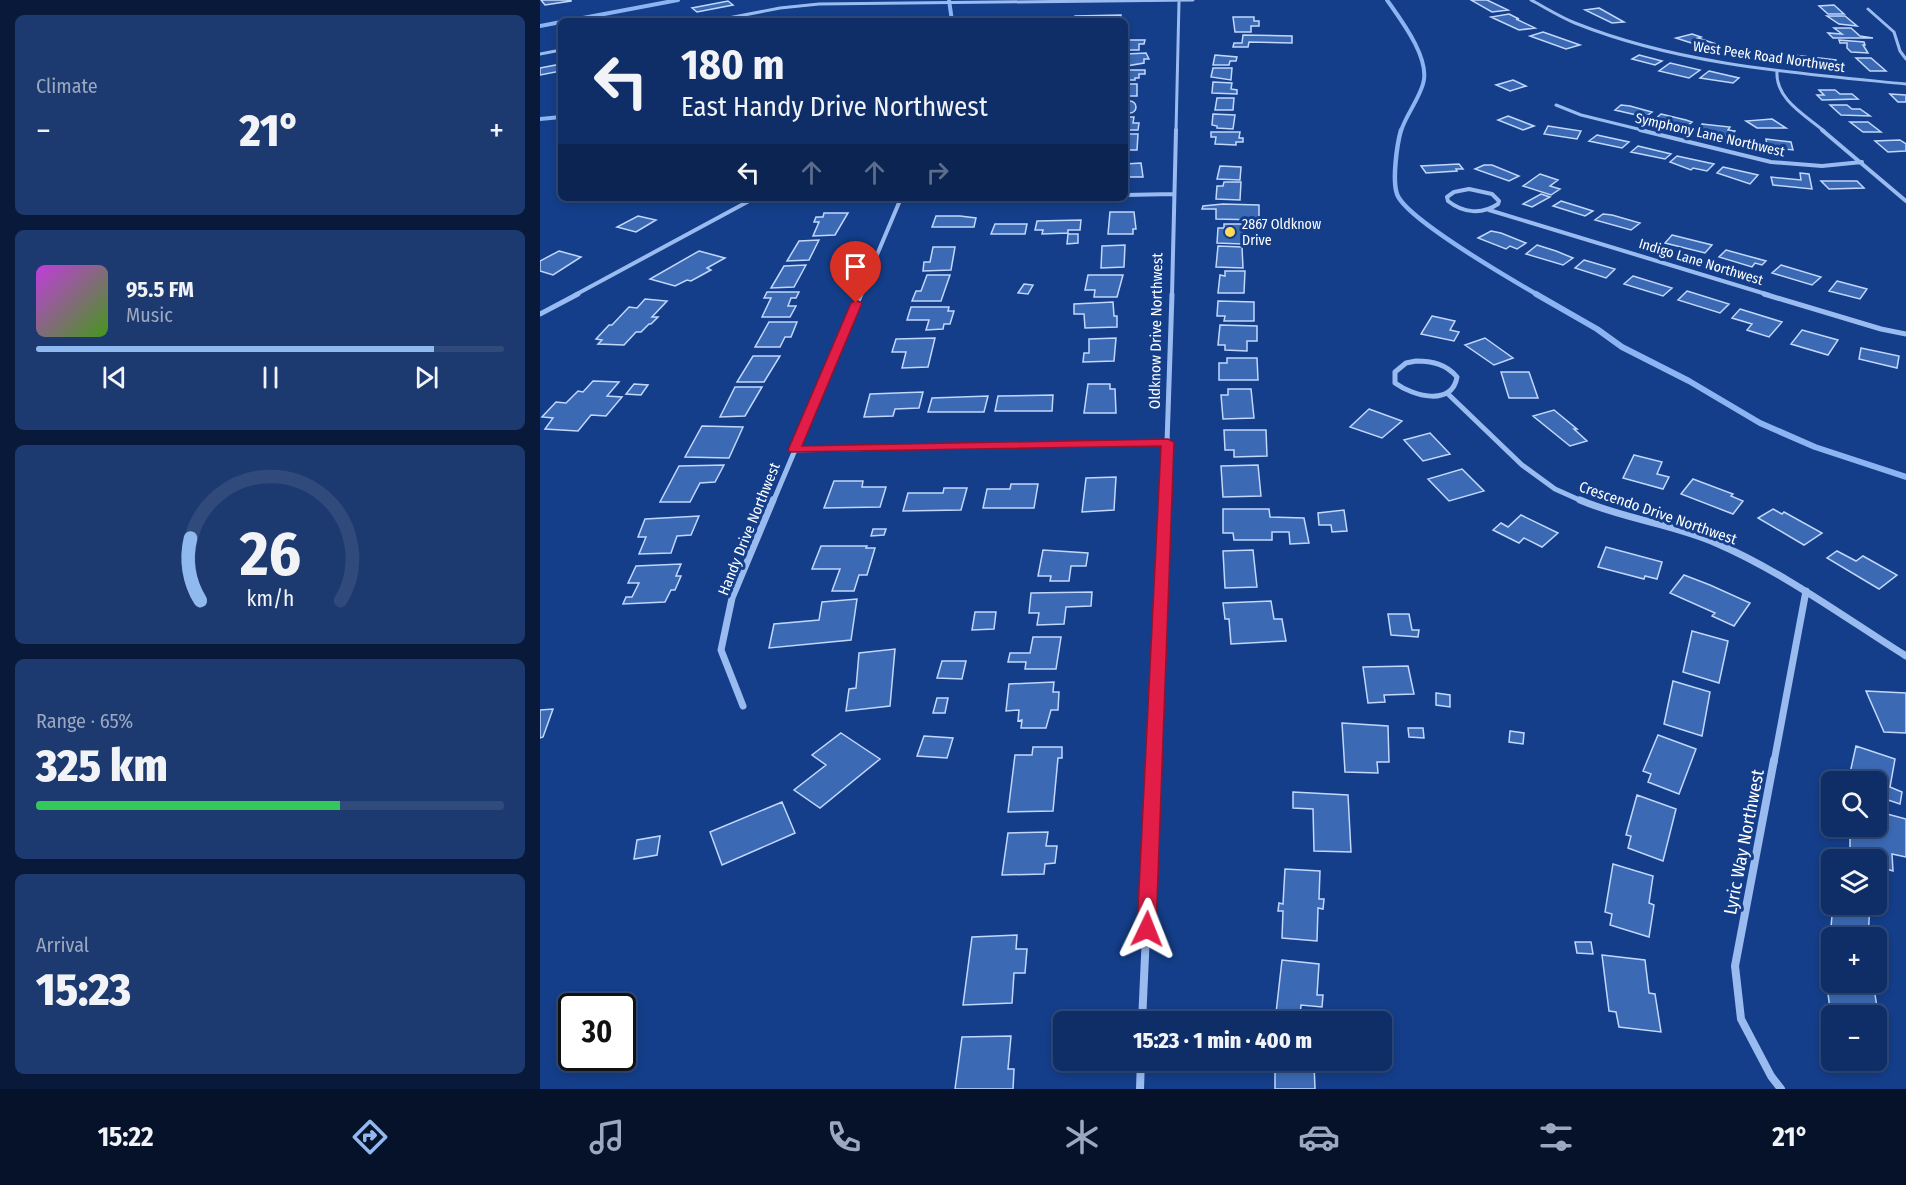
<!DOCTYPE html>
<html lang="en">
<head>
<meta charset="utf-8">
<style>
  :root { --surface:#0f2e67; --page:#1d3a70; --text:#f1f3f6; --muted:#9ba8c0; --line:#2f4a7b; --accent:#90b9f0 }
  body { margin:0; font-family:"Fira Sans Condensed",sans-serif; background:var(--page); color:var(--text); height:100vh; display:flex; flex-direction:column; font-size:22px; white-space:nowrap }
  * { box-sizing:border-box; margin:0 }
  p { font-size:20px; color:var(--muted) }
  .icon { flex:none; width:33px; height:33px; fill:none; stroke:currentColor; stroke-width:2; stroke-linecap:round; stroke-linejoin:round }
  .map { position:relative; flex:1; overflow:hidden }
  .sheet { display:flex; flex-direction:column; gap:15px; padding:15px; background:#081939; width:540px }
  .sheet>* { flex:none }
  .top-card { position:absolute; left:18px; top:18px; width:570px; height:183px; border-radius:9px; box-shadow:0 3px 9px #0003,0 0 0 2px var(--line); background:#0f2e67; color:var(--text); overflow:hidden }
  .controls { position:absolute; left:1281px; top:771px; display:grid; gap:12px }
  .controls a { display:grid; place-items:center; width:66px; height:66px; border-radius:9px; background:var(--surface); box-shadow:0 3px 9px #0003,0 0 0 2px var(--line); font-size:30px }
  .speed { position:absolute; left:18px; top:993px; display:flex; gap:12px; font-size:30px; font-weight:700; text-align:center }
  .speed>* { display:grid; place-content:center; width:78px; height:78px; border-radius:50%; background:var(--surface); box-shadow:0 3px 9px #0003,0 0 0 2px var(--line); line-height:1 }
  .speed .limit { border:3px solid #111; border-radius:9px; background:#fff; color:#111 }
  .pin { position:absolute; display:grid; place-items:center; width:51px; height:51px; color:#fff; margin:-62px -26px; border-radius:50% 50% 50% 0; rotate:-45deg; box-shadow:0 0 6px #0007 }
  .pin .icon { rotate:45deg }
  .me { position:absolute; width:66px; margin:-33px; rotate:2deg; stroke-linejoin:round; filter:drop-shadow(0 0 4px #0008) }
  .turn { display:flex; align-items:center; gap:21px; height:126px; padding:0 24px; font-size:27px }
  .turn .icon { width:78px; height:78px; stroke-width:2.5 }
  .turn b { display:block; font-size:42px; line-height:51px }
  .lanes { display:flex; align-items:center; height:57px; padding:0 24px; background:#0003; justify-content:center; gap:30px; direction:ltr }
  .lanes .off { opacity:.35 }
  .big { font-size:45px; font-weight:800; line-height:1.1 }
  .sheet .card { flex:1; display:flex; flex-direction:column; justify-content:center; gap:9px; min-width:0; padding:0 21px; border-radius:9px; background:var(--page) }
  .sheet .dial { align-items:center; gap:0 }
  .dial svg { height:156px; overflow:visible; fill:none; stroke:var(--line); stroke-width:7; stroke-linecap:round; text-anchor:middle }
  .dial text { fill:var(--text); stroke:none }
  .song { display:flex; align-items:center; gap:18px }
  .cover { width:72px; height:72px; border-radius:9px; background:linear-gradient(135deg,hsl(290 70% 55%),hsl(100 70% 35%)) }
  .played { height:6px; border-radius:3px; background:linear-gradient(90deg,var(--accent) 85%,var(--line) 85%) }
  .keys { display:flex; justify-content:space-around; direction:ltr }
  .heat { display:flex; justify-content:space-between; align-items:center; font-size:33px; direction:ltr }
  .charge { height:9px; border-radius:4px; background:linear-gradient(90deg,#34c759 65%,var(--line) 0) }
  .trip { position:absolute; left:513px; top:1011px; width:339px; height:60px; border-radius:9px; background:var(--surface); box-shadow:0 3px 9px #0003,0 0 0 2px var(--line); font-weight:800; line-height:60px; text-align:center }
  .tab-bar { display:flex; height:96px; justify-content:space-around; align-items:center; background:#061229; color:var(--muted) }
  .tab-bar .icon { width:42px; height:42px }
  .tab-bar .on { color:var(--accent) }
  .tab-bar b { font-size:27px; color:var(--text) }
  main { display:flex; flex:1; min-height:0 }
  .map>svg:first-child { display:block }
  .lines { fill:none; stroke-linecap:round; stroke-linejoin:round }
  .stream-far2 { stroke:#8cb4f3; stroke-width:4 }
  .stream-far1 { stroke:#8cb4f3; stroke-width:4.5 }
  .stream { stroke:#8cb4f3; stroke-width:6 }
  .building { fill:#3c69b3; stroke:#c1d7fb; stroke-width:1.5 }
  .minor-far4 { stroke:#9abbf0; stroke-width:3 }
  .minor-far3 { stroke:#9abbf0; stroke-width:4 }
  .minor-far2 { stroke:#9abbf0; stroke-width:5 }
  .minor-far1 { stroke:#9abbf0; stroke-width:7 }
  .minor { stroke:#9abbf0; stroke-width:8 }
  .route { fill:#e11d48; stroke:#92132f; stroke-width:1.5 }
  .poi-dot { fill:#ffdb59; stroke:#143e89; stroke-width:2 }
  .labels { text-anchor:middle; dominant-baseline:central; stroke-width:6; stroke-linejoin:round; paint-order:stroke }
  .far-street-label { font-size:14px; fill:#fff; stroke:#143e89 }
  .far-poi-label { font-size:14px; fill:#fff; stroke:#143e89; text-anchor:start }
  .street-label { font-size:15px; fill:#fff; stroke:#143e89 }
  .near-street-label { font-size:18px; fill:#fff; stroke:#143e89 }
</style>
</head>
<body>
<main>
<section class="sheet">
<div class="card"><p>Climate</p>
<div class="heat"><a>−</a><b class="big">21°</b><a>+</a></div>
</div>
<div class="card">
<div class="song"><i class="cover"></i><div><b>95.5 FM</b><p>Music</p></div></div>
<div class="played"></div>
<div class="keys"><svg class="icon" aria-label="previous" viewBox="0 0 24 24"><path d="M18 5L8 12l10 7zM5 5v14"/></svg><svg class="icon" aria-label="pause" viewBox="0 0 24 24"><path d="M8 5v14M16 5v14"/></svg><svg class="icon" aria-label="next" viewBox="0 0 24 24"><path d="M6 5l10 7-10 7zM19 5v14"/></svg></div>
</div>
<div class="card dial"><svg viewBox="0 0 100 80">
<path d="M14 69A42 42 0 1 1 86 69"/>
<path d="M14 69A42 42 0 0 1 9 37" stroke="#90b9f0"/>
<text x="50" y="56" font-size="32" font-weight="700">26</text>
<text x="50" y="72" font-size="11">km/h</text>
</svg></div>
<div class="card"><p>Range · 65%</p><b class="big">325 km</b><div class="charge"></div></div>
<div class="card"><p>Arrival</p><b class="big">15:23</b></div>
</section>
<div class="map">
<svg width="1366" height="1089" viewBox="0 0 1366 1089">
  <rect width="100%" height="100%" fill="#143e89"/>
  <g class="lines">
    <!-- stream-far2 -->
    <path class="stream-far2" d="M409 0 412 21
      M847 0C861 20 891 59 883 84 878 101 866 115 861 131
      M27 21 138 0
      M0 26 21 22
      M0 119 21 117"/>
    <!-- stream-far1 -->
    <path class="stream-far1" d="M861 130C857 144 852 180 857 194 865 218 972 280 998 295"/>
    <!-- stream -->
    <path class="stream" d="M996 294 1057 329 1082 347 1149 381 1220 423 1275 447 1366 477"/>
  </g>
  <!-- building -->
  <path class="building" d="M1 0H31V1L5 5Z
    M931 0H947L968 10 952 12Z
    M188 1 193 5 157 12 152 8Z
    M1294 5 1304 14H1288L1279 6Z
    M1059 8 1084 22 1072 23 1045 10Z
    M969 14 979 19H976L995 28 979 30 951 17Z
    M581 15 580 20 534 21 535 16Z
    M1287 16H1305L1317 26 1299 24Z
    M693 17H714V21H719V26H711V32H695Z
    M444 18H475L491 19 490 21H442Z
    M1294 28H1311L1320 36 1333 38H1293L1288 33 1302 34Z
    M1003 32 1040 45 1026 49 990 36Z
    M1152 34 1161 37 1158 38 1182 46 1170 49 1136 38Z
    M703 35 752 36V43L709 42 708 47H693L694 43H702Z
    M585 40H605L604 44H599V50H585Z
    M1299 40 1324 42 1325 45H1323L1328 53 1311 52 1307 48V43H1300Z
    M606 53 609 59H604V63L586 66V54Z
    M675 55 697 57 696 61H690L689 65H673Z
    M1099 55 1122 61 1115 65 1092 59Z
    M1253 55 1296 60V66L1253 61Z
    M1316 58H1331L1346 71H1330Z
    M1130 63 1160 70 1149 78 1119 71Z
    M21 64V71L0 75V68Z
    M673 68H692L691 80 671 77Z
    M585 70H605V74H599V78H595V80H585Z
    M1169 71 1199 78 1193 83 1160 78Z
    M973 80 986 86 970 91 956 85Z
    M673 82 692 83 691 89 697 90V94L672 93Z
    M585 84H597V96H585Z
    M1279 90H1295L1300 94H1312L1318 99 1282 100 1277 95H1284Z
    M1350 94 1366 95V102H1358Z
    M677 98H694L693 110H675Z
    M584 107a6 6 0 1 1 12 0a6 6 0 1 1-12 0Z
    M1081 105 1090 106 1112 112 1105 117 1075 110Z
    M1290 105H1307L1312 109H1320L1330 116 1301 115Z
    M673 114 695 115 693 129 677 128V126L672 125Z
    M1121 114 1146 120 1152 122 1146 127 1114 120Z
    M968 116 994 126 983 130 958 120Z
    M585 117H594L593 123H599L598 130H585Z
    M1232 119 1246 128H1217L1206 121Z
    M1310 122H1328L1341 132H1323Z
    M1162 124 1190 127 1188 130 1195 131 1191 137 1157 130Z
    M1008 126 1041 131 1037 139 1004 134Z
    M671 132H700L699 138H703V142H696V145L675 144 676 137H671Z
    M585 134H598L597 150H585Z
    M1057 135 1089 142 1082 148 1049 141Z
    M1226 139 1251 142 1253 150 1227 147Z
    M1360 140 1366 144V151L1348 152 1335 141Z
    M1098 146 1131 154 1125 159 1091 152Z
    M1137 156 1174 164 1167 171 1153 168 1151 170 1130 162Z
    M601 163 603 177H585V164Z
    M919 164 923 169H916L917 171 886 173 881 166Z
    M944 165H952L979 176 969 181 935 169Z
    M680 166 701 167 700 180 677 179Z
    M1183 167 1218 175 1210 184 1177 173Z
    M1260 173 1269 174 1272 189 1233 185 1231 177 1261 180Z
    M1000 174 1018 180 1010 186 1020 189 1011 195 983 186Z
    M1281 181H1317L1324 188 1289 189Z
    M684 182H701L700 200 676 199 677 186H683Z
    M1001 194 1010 197 992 207 983 204Z
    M1021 201 1053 211 1045 216 1013 206Z
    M683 204 719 205V220L676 219V209H662L663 206Z
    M570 212H594L596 229H593V234H568Z
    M284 213H308L295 235 273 236 279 222H274L276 217H283Z
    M1063 214 1072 215 1100 223 1091 230 1055 220Z
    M98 216 116 220 96 232 77 227Z
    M396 216H420L436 218 434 227H392Z
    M541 220 540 230H528V233L502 234 503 230H495L497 221Z
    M455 224H487L485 234H451Z
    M684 224H703L702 244 677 243 678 228H684Z
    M951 231 961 233 986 243 977 249 970 246 966 249 938 238Z
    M528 234H538V243L527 244Z
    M1132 235 1172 245 1165 253 1125 243Z
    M279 240 269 260 247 261 259 241Z
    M585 245 584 267 561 268 562 246Z
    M997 245 1016 251 1033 258 1023 265 986 254Z
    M678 246 702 247 703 268 676 267Z
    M393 247H415L411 270 383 271 384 262H390Z
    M1186 250 1226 261 1222 265 1215 263 1212 267 1179 257Z
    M19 251 41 257 13 275 0 271V261Z
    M159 251 185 258 167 268 171 270 160 276 151 281 147 280 135 286 110 279Z
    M1044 260 1075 269 1066 278 1035 268Z
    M266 265 254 287 231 288 244 266Z
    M1241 265 1281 277 1272 285 1232 273Z
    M685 271H705L704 293H678L680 275 685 276Z
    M387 275H410L401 301H372L376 291H381Z
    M548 275H583L577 297H554L555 290H545Z
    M1093 276 1132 288 1123 296 1084 284Z
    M1297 281 1327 289 1320 299 1289 291Z
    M484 284 493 285 488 294 478 293Z
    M1147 291 1189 304 1180 313 1138 300Z
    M227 292H259L256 298H251L248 306H256L250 317H222L231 298H224Z
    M105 299 127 301 112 317H118L111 324H109L101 332H96L84 345 58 344 62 340 56 339 69 325H72L89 307 97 308Z
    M678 301 714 302V321H684L685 316H677Z
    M573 302 574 316H577V327L545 328 544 314H534V304Z
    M371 307H409L408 311H414L410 324H404L403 329 386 330 389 320H367Z
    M1200 309 1242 322 1229 337 1207 330 1212 324 1192 318Z
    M892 316 915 321 910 330 919 332 914 341 881 334Z
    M229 322H257L251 337H245L240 347H215Z
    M680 325 717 326V341H707V351L685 350V345H678Z
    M1262 330 1298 340 1288 355 1251 344Z
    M395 338 388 367 362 368 366 352H352L356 339Z
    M576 338 574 361 543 362 544 353H549V339Z
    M945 338 973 358 954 365 925 345Z
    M1321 348 1359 356 1357 368 1319 359Z
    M213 356H240L224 382H197Z
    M687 358H717L718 380H679V363H687Z
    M961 372H989L998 398H969Z
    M53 381 79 382 67 396 82 397 66 416 51 415 38 431 5 429 13 418 2 417 16 402 26 403 38 391 43 392Z
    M94 384 108 385 101 395 86 394Z
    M548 384H570V389H575L576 413H544Z
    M195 387H222L205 416 180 417Z
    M688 389H711L714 418 683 419 681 395H688Z
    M383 392 379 408 355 409 353 416 324 417 330 394Z
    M513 395 512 411H455L458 396Z
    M448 396 444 412H388L392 398Z
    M829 409 862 421 842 438 810 427Z
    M1014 410 1037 429H1034L1047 441 1030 446 993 416Z
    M162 426 203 427 189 458 145 457Z
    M684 430H726L727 456 694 457V450H685Z
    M890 433 910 454 883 461 864 440Z
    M1094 455 1122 462 1117 474 1129 477 1123 489 1083 478Z
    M184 465 175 482 160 483 150 502H120L139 466Z
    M718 465 721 496 683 497 681 466Z
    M922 469 944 491 909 501 888 479Z
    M576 477 574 510 542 512 546 478Z
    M1153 479 1193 494 1191 496 1203 501 1193 514 1141 494Z
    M294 481H323L322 487H346L340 507 284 508Z
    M471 484H498L494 508H443L447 489H470Z
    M404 488H427L421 510 363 511 368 493H403Z
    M683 509H729L730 517 764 518 769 543 750 544 749 532H732V540H694L693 533H683Z
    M1233 509 1242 514 1244 512 1282 533 1264 545 1218 518Z
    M804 510 807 531 792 532 791 525H779L778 513Z
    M981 515 1018 533 1002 547 984 538 979 543 953 530 961 523 968 527Z
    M159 516 151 535 137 536 131 553 99 554 106 537H98L105 519Z
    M333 529H346L344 535 331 536Z
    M281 546H327L326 548H335L327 575H319L314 591H292L300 569H272Z
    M1066 547 1122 562 1117 579 1105 576 1104 579 1058 567Z
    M503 550 548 553 546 566H531L529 581H510L511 576H498Z
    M713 550 717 587 685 588 683 551Z
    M1297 551 1316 561 1323 556 1357 575 1339 589 1287 558Z
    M141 564 136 576H141L135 590H131L125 602 83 604 86 597H92L99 583H88L96 566Z
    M1144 575 1170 585 1210 603 1194 626 1172 616 1175 613 1130 593Z
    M552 592 551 606 526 607 524 624 497 625 499 613H489L491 593Z
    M317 599 311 640 229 648 234 624 279 620 282 602Z
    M731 601 734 619H742L746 641 691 644 689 619H685L683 603Z
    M435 612H456L454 629 432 630Z
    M848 614H869L872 630H879L878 637 851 635Z
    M1152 631 1188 641 1179 683 1143 672Z
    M493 637H521L516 669H485L486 662H468L470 653H490Z
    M355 649 350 706 306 711 309 689 316 688 319 653Z
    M402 661H426L422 679 397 678Z
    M868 666 874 694 844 695 845 702 828 703 823 667Z
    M1133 681 1170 692 1162 736 1124 724Z
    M514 682 513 692H519L518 710H511L506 728H481L482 720 478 721 479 710 466 711 469 684Z
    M1326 691 1366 693V733L1344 732Z
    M896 693 910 695V707L896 705Z
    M397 698H408L405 713H393Z
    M13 709 3 737 0 738V710Z
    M802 723 848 726 849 762H837L838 773 805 772Z
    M868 728H883L884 738 869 737Z
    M970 731 984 733 983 744 969 742Z
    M301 733 340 759 280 808 254 790 286 765 272 755Z
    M1118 735 1156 749 1139 794 1108 782 1111 774 1103 771Z
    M384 736 413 738 407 758 377 756Z
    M1316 746 1355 759 1350 787 1362 792 1360 804 1336 796V782H1308Z
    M493 747H522V758H518L513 811 468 812 475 755H492Z
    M753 792 808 795 811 852 774 851 773 809 753 808Z
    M1097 795 1136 809 1123 861 1088 848 1091 836 1086 835Z
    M242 802 255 833 182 865 170 832Z
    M1336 811 1366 819V857L1352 854 1353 871 1336 866V860L1310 859V826H1336Z
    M508 832 506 846H517L515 863 505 864 504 874 462 875 468 833Z
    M120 836 117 855 94 859 97 840Z
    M1073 864 1113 876 1109 903 1114 905 1109 937 1070 925 1072 914 1065 912Z
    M745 869 780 871 779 899H784L783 909 778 908 777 941 742 938 743 911H738L739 903 743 904Z
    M1293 904H1330L1328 938 1291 927Z
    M477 935 476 949H487L485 973H474L472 1003 423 1005 432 937Z
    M1035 942H1051L1053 954 1037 953Z
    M1062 955 1105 960 1109 993 1115 994 1121 1032 1079 1027 1076 1012 1069 1011Z
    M742 960 779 964 777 995H783L782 1007 761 1005 760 1016 736 1013Z
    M1284 962 1292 963V982H1333L1340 1026H1336V1016H1292V1025Z
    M471 1036 468 1069H474L473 1089H415L422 1037Z
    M735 1062 774 1063 775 1089H735Z"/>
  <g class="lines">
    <!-- minor-far4 -->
    <path class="minor-far4" d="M991 0C1006 8 1020 17 1035 23 1140 65 1255 73 1366 84
      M1328 9 1354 32 1360 51 1366 59
      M173 21 240 8 279 4 653 0
      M0 54 21 50
      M1237 71C1235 99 1265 115 1284 131
      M1016 105 1041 115 1106 131
      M636 131 639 2"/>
    <!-- minor-far3 -->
    <path class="minor-far3" d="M1100 130 1231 162 1282 166 1322 162
      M1282 130 1366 201
      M929 189 952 194 959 201 958 204C942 215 923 213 908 201L907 197 914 192Z
      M585 195 634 194
      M227 200 374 198
      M949 210 1229 295
      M35 295 209 201
      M320 295 361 198
      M632 295 636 130"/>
    <!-- minor-far2 -->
    <path class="minor-far2" d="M1224 294 1341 329 1366 334
      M0 314 38 294
      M876 361C892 361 906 364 917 377 912 407 873 396 855 383V372L866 363Z
      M907 393 982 465 1015 489 1044 502
      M254 450 628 442
      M233 502 321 294
      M625 502 632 294"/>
    <!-- minor-far1 -->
    <path class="minor-far1" d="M1040 500C1084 519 1133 524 1176 543 1243 572 1304 617 1366 656
      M203 706 181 650 192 598 233 500
      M614 762 625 500
      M1234 762 1266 591"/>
    <!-- minor -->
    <path class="minor" d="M1234 760 1195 966 1201 1019 1231 1076 1241 1089
      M602 1022 614 760
      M600 1089 601 1060"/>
  </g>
  <!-- route -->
  <path class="route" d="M316 300 322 303 262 446 628 439 634 442 616 929 613 935 607 937 600 935 597 929 621 446 250 452 248 450 311 303Z"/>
  <!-- markers -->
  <circle class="poi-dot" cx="690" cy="232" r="6"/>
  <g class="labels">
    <!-- far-street labels -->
    <g class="far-street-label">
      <text transform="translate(1229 57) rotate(8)">West Peek Road Northwest</text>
      <text transform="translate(1170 135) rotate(13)">Symphony Lane Northwest</text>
      <text transform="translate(1161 262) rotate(17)">Indigo Lane Northwest</text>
    </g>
    <!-- far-poi labels -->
    <g class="far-poi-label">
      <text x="702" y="224">2867 Oldknow<tspan x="702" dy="16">Drive</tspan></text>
    </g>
    <!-- street labels -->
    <g class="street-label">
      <text transform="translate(616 331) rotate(-89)">Oldknow Drive Northwest</text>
      <text transform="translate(1118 513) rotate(19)">Crescendo Drive Northwest</text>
      <text transform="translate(209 529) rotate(-68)">Handy Drive Northwest</text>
    </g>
    <!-- near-street labels -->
    <g class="near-street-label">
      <text transform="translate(1204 842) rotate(-79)">Lyric Way Northwest</text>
    </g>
  </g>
</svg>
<div class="controls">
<a><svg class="icon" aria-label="search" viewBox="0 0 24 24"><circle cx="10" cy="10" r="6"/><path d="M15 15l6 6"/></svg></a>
<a><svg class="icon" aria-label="layers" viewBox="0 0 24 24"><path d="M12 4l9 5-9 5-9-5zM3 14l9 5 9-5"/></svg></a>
<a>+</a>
<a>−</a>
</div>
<div class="speed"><div class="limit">30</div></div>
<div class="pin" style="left:316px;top:303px;background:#d93025"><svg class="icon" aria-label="arrive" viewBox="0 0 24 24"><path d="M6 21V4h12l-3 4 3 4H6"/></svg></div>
<svg class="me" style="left:607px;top:929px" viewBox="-20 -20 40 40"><path d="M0-17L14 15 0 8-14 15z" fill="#e11d48" stroke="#fff" stroke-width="4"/></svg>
<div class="trip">15:23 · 1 min · 400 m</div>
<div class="top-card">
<div class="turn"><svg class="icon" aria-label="left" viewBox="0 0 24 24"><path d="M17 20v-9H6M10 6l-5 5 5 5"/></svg><div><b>180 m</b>East Handy Drive Northwest</div></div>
<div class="lanes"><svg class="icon" aria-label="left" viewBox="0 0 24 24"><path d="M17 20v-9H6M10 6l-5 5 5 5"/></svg><svg class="icon off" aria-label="ahead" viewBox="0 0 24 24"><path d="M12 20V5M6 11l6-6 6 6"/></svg><svg class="icon off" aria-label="ahead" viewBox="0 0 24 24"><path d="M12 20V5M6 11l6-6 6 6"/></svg><svg class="icon off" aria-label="right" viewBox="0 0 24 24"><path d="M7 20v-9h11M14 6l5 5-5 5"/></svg></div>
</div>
</div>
</main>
<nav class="tab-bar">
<b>15:22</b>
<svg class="icon on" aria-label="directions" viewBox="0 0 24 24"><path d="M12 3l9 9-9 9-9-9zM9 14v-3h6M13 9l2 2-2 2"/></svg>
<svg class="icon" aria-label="music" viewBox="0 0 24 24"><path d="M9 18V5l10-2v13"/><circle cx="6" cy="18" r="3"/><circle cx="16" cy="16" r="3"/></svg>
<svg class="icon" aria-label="phone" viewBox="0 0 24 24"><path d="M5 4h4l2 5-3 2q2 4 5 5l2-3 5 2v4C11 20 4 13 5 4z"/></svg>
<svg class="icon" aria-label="climate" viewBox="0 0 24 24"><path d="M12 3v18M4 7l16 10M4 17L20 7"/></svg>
<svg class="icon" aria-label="car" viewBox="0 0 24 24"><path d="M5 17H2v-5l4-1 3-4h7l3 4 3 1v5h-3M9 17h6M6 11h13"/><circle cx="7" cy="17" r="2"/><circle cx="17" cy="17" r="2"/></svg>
<svg class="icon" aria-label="filters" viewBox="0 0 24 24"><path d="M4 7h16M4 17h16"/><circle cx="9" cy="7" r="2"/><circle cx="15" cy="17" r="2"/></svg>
<b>21°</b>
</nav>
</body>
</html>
